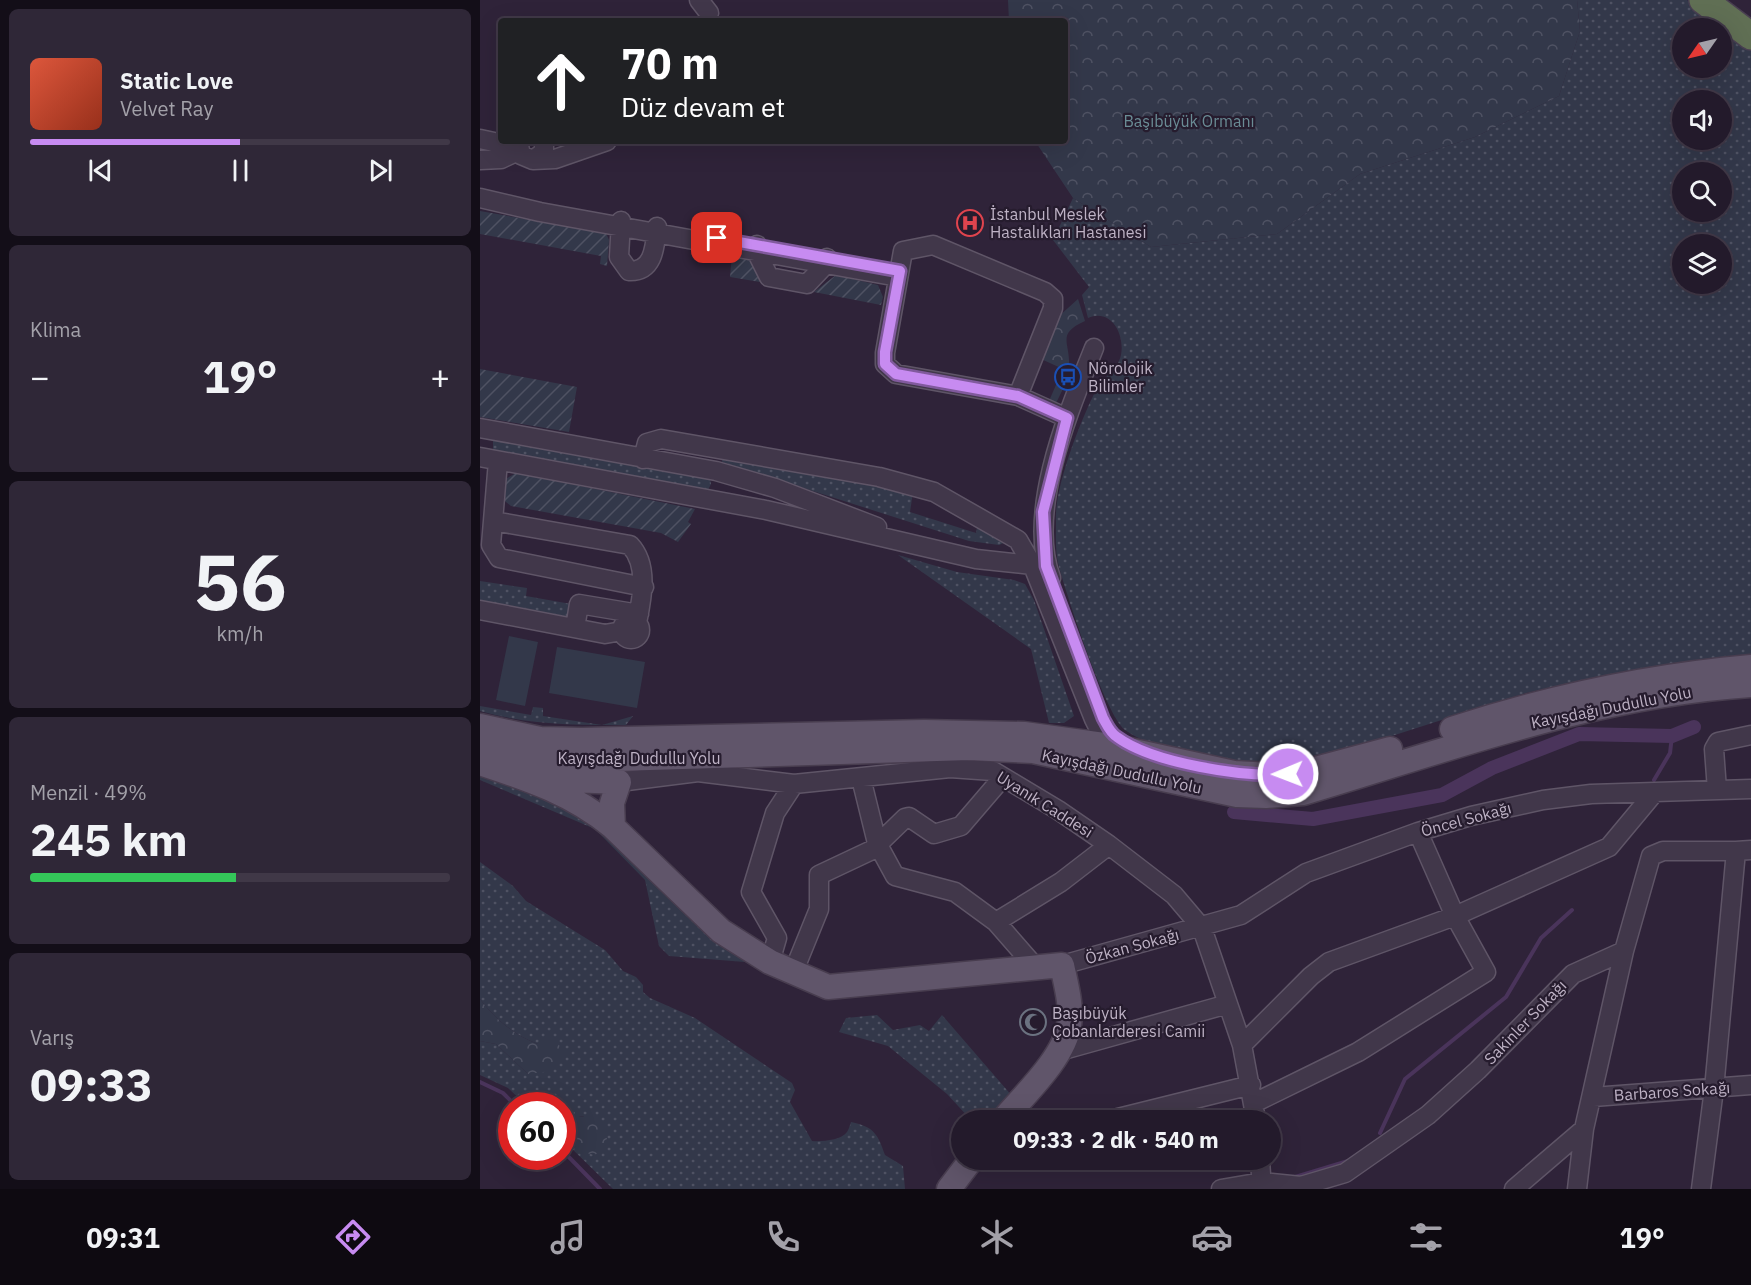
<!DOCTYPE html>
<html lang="tr">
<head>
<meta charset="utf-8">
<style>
  :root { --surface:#231a2b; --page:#2f2737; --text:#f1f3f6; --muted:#a3a1a9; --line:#403847; --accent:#c78bf1 }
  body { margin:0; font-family:"IBM Plex Sans",sans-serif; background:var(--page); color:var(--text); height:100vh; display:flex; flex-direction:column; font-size:22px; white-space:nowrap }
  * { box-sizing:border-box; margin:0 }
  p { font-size:20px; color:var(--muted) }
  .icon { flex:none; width:33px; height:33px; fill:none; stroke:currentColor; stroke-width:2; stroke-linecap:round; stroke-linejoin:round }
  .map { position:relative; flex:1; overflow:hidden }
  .panel { display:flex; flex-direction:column; gap:9px; padding:9px; background:#130e18; width:480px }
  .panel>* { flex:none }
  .top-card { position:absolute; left:18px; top:18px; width:570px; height:126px; border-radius:6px; box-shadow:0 6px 24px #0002,0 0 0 2px var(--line); background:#202124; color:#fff; overflow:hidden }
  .needle { width:39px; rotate:236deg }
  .controls { position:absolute; left:1192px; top:18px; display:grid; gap:12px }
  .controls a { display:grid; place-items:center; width:60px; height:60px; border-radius:50%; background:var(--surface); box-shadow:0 6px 24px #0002,0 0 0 2px var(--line); font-size:30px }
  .speed { position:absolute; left:18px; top:1092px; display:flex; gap:12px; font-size:30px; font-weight:700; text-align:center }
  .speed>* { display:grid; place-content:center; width:78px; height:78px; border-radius:50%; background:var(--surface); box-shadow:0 6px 24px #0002,0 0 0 2px var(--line); line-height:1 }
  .speed .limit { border:9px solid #d22; background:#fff; color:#111 }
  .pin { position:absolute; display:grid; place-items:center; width:51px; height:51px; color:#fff; margin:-26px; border-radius:12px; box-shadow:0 3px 9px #0006 }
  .me { position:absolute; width:66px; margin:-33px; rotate:269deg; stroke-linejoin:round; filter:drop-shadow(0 0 4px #0008) }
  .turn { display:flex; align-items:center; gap:21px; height:126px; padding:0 24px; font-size:27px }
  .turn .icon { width:78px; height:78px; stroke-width:2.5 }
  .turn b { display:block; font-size:42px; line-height:51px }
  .big { font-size:45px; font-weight:700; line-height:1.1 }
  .panel .widget { flex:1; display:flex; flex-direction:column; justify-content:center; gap:9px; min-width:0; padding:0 21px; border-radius:9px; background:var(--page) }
  .panel .dial { align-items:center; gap:0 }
  .dial b { font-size:78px; line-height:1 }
  .song { display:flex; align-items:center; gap:18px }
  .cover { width:72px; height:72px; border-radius:9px; background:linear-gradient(135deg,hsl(10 70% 55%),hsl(10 70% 35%)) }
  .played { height:6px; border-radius:3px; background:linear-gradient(90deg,var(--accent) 50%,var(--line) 50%) }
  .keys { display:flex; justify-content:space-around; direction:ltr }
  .heat { display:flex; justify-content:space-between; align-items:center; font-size:33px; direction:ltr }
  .charge { height:9px; border-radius:4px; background:linear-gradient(90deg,#34c759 49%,var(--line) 0) }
  .trip { position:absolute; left:471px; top:1110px; width:330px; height:60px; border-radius:30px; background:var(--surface); box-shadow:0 6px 24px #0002,0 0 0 2px var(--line); font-weight:700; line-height:60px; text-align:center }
  .menu { display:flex; height:96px; justify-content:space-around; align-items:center; background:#0e0a11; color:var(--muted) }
  .menu .icon { width:42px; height:42px }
  .menu .current { color:var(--accent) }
  .menu b { font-size:27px; color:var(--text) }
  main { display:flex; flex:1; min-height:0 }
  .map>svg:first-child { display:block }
  .grass { fill:url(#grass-dots); fill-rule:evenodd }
  .forest { fill:url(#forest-crowns) }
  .garden { fill:url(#garden-furrows) }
  .pitch { fill:#33384a }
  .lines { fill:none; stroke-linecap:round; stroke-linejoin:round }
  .stream { stroke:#4a345b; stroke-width:4 }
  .canal { stroke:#4a345b; stroke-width:14 }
  .minor-casing { stroke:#5f5567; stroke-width:21 }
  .major-casing { stroke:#483d4f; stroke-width:27 }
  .highway-casing { stroke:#493f51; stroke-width:30 }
  .minor { stroke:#41374a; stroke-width:18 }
  .major { stroke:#60556a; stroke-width:24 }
  .highway { stroke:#606f54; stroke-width:27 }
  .route-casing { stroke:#815a9d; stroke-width:15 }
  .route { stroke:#c78bf1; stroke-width:10 }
  .labels { text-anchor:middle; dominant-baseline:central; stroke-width:4.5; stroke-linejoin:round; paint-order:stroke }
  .park-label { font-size:16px; fill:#6a8c95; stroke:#261c2e }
  .poi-label { font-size:16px; fill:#beb2c5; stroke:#261c2e; text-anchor:start }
  .street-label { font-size:16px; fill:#beb2c5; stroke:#261c2e }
</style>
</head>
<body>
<main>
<section class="panel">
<div class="widget">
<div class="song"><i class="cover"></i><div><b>Static Love</b><p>Velvet Ray</p></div></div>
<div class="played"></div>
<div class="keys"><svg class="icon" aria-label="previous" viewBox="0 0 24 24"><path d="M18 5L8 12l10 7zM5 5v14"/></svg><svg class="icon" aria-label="pause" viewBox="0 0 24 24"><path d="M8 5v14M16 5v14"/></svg><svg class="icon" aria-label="next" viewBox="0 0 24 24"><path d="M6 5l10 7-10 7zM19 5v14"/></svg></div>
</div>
<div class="widget"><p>Klima</p>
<div class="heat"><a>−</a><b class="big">19°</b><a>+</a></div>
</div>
<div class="widget dial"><b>56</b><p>km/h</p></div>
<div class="widget"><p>Menzil · 49%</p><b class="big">245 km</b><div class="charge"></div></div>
<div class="widget"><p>Varış</p><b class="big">09:33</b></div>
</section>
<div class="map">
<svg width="1271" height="1189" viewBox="0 0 1271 1189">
  <defs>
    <pattern id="grass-dots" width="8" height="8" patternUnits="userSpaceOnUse" patternTransform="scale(1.5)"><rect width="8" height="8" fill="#33384a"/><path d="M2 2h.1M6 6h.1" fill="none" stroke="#4f5263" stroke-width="1.8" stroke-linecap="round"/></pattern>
    <pattern id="forest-crowns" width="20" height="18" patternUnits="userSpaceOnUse" patternTransform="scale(1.5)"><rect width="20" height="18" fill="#33384a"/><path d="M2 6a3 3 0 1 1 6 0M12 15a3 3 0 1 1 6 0" fill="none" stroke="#4f5263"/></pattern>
    <pattern id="garden-furrows" width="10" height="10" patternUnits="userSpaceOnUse" patternTransform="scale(1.5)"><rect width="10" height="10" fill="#33384a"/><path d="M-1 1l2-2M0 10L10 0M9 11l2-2" fill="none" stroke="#4f5263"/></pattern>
  </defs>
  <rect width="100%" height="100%" fill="#2f2339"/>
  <!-- grass -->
  <path class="grass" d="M1097 0H1207L1271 49V656L1204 663 1126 675 1046 693 843 758C788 768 753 763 700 750 682 746 659 741 645 730 625 714 587 596 579 567 575 553 576 536 576 521 574 488 600 422 615 392 621 379 638 370 641 355 645 334 631 308 608 318L602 295 609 287 573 240 593 198 671 247 797 234 880 174 995 137 1079 96 1100 31ZM1203 28H1242V68H1203ZM1203 100H1242V140H1203ZM1203 172H1242V212H1203ZM1203 244H1242V284H1203Z
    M19 439 230 479 231 484 228 490 221 492 13 451V441Z
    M243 455 433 492 430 512 496 533 498 522 530 540 519 545 489 541 242 462Z
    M418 555 477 572 534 580 545 584 554 600 594 716 584 723H569L551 649Z
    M0 581 47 588 46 596 91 604 89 617 0 600Z
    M0 706 51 715 53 707 63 708V716L122 725 153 716 146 725C96 725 48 725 0 711Z
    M0 770 105 814 265 962 189 956 179 946 165 880 115 829 0 780Z
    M0 862 33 886 46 901 125 950 143 971 156 977 163 985V992L170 998 215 1018 312 1083 315 1090 310 1102 332 1141C341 1142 362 1140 367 1132 369 1129 370 1125 371 1122 395 1127 398 1135 405 1155L423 1166 425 1189H133L83 1140V1130L93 1145 104 1116 83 1120 82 1106 46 1105 28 1088 0 1075V1041L16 1044 48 1074 58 1044C35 1036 15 1019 0 999Z
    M397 1015 413 1030 440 1025 449 1031 462 1015 533 1097 514 1120H491L467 1094 408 1046 359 1032 366 1018Z"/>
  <!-- forest -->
  <path class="forest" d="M528 0H1097L1100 31 1079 96 995 137 880 174 797 234 671 247 593 198 555 141H585V21H529Z
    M598 299 605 321C576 334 590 342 589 365 589 378 582 391 576 403L569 401 583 369 559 358 578 317Z
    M0 999C15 1019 35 1036 58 1044L72 1036 85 1053 71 1071 48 1074 16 1044 0 1041Z
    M91 1109 99 1117 112 1115C130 1126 133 1142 115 1155 96 1152 82 1140 83 1120L87 1118Z"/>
  <!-- garden -->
  <path class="garden" d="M0 211 126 233 129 240 127 266 120 264 121 256 0 234Z
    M252 255 269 258 280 282 250 277Z
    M356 275 398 285 403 297 401 305 334 292Z
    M0 369 97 387 89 432 0 417Z
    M36 473 215 509 208 522 211 524 198 542 181 533 31 506 21 498 20 482Z"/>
  <!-- pitch -->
  <path class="pitch" d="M29 636 58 642 45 706 16 700Z
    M77 647 165 662 157 708 69 693Z"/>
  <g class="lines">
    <!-- stream -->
    <path class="stream" d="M1174 780 1190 753 1192 736
      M0 1082 23 1093 36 1106
      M900 1133 925 1079 1026 997 1061 938 1092 910
      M82 1150 120 1189
      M812 1178 868 1161"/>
    <!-- canal -->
    <path class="canal" d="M754 812 833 819 962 795 1012 768 1099 734 1192 736 1214 727"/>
    <defs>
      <path id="minor" d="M219 0 229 13
        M0 139 37 147
        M38 141 41 155 53 160 64 152V141
        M0 160 21 159 38 151
        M53 160 75 159 127 141
        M0 198 60 212 418 277
        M141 221 139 257 149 271C174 272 175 246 177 227
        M277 245 276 251 289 277 327 284 346 264 347 258
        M538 396 573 308V299L565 292 453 245 423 251 405 353V364L416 374 538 396 587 418
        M0 428 236 471 295 488 397 527
        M0 457 286 510 496 559 561 566
        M163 459 167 443 181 439 399 477 454 492 538 540 553 566 614 719 631 753
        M18 461 11 545 19 558 164 587
        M13 521 150 545C169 565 162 598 157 623
        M571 578C546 511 589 411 614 348
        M0 610 125 634 142 631
        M142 630a9 9 0 1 1 18 0a9 9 0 1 1-18 0Z
        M95 628 99 604 159 614
        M381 778 397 843 415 876 475 892 516 922 556 968
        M139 782 218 772 314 784 470 768 513 771 578 810 629 845 694 895 722 928 762 1045 776 1120
        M1237 790 1234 749 1238 742 1271 735
        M516 922 581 882 629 845
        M1144 951 1171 856 1183 851H1256
        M290 962 297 938 271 892 295 813 314 784
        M582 965 761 915 826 873 938 832 991 816 1063 800 1111 794 1271 789
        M313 973 339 909V875L392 850 425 818 429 817 454 834 481 826 523 777
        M762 1045 831 976 849 962 975 916 1129 847 1174 793
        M580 1051 748 1004
        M1113 1097 1271 1085
        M774 1103 878 1052 1006 972 975 916 938 832
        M630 1120 771 1085
        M780 1160 782 1189
        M741 1189 782 1182 821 1186 865 1173 948 1115 998 1070 1093 974 1144 951 1104 1129 1034 1189
        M1097 1189 1104 1129
        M1221 1189 1234 1089 1256 851 1271 850"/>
      <path id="major" d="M0 726 60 739 102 740 444 732 544 734 631 746 754 773 793 775 824 772 910 749
        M972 729C1070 697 1168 676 1271 667
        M0 747 40 756 104 760 489 748 553 751 757 795 786 796 823 793C971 749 1115 695 1271 685
        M0 763C49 779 93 794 133 827
        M44 778 139 782 132 803 133 827 241 931 290 962 348 987 582 965C586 985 592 1005 589 1025 585 1057 543 1096 523 1120
        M469 1189 491 1160"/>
      <path id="highway" d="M1223 0 1271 36"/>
    </defs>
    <!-- minor casing -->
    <use href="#minor" class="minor-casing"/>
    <!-- major casing -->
    <use href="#major" class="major-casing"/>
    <!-- highway casing -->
    <use href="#highway" class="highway-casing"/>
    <!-- minor -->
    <use href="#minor" class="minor"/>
    <!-- major -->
    <use href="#major" class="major"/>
    <!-- highway -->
    <use href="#highway" class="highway"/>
  </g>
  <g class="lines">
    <defs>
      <path id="route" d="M237 238 420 271 405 352V364L416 374 538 396 587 418 563 512 566 566 623 718C627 725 630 733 637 737 672 763 765 778 808 774"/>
    </defs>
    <!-- route casing -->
    <use href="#route" class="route-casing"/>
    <!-- route -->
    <use href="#route" class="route"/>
  </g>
  <!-- icons -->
  <defs>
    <symbol id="hospital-ring" viewBox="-11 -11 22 22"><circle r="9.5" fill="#261c2e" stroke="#e0444e" stroke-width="1.5"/><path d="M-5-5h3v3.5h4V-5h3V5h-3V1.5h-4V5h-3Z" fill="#e0444e"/></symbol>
    <symbol id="bus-ring" viewBox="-11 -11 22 22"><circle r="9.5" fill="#261c2e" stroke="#1a4fb4" stroke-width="1.5"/><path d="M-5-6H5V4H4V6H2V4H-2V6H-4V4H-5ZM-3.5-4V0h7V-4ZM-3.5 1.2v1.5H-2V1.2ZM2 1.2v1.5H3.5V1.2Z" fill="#1a4fb4"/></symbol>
    <symbol id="mosque-ring" viewBox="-11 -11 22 22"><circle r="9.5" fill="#261c2e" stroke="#6b7280" stroke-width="1.5"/><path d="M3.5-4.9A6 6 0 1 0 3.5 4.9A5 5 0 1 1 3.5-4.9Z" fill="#6b7280"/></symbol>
  </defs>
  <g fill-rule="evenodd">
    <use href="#hospital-ring" x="475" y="208" width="30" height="30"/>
    <use href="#bus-ring" x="573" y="362" width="30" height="30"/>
    <use href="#mosque-ring" x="538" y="1007" width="30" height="30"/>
  </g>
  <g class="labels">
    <!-- park labels -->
    <g class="park-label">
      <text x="709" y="121">Başıbüyük Ormanı</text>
    </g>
    <!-- poi labels -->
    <g class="poi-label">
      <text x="510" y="214">İstanbul Meslek<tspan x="510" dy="18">Hastalıkları Hastanesi</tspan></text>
      <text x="608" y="368">Nörolojik<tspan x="608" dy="18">Bilimler</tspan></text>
      <text x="572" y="1013">Başıbüyük<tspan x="572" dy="18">Çobanlarderesi Camii</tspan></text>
    </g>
    <!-- street labels -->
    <g class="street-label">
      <text transform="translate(1131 707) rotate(-11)">Kayışdağı Dudullu Yolu</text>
      <text x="159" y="758">Kayışdağı Dudullu Yolu</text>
      <text transform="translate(642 771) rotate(12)">Kayışdağı Dudullu Yolu</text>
      <text transform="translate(565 804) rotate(32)">Uyanık Caddesi</text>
      <text transform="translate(986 819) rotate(-15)">Öncel Sokağı</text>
      <text transform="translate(652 946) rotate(-15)">Özkan Sokağı</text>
      <text transform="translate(1045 1022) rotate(-46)">Sakinler Sokağı</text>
      <text transform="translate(1192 1091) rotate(-4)">Barbaros Sokağı</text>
    </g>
  </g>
</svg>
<div class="controls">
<a><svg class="needle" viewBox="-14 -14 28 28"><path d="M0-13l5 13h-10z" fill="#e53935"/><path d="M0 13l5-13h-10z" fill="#a3a1a9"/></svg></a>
<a><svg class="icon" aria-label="sound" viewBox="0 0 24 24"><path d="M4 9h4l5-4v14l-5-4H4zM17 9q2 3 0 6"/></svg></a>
<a><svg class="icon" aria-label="search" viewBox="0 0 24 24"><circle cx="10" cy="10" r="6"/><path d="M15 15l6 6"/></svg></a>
<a><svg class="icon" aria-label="layers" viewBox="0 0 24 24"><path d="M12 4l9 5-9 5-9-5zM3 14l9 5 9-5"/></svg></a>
</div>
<div class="speed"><div class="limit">60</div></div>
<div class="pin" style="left:237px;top:238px;background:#d93025"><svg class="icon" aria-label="arrive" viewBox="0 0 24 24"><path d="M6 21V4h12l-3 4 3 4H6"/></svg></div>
<svg class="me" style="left:808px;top:774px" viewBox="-20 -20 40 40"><circle r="17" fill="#c78bf1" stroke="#fff" stroke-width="3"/><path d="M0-11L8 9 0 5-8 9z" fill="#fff"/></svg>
<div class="trip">09:33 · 2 dk · 540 m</div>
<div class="top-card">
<div class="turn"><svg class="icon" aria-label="ahead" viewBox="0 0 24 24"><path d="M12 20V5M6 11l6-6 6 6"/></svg><div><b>70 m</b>Düz devam et</div></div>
</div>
</div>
</main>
<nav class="menu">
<b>09:31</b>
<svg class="icon current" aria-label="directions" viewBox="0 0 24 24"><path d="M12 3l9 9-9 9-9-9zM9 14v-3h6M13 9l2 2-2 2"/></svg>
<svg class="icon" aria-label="music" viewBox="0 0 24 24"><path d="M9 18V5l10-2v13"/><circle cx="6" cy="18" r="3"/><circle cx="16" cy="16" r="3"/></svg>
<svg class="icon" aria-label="phone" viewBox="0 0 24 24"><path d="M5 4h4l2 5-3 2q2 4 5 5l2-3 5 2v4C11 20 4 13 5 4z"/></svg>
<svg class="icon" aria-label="climate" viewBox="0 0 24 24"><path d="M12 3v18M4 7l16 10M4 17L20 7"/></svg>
<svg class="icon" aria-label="car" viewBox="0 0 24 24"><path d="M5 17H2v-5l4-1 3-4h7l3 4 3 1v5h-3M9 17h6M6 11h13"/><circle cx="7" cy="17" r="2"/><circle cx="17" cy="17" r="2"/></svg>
<svg class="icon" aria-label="filters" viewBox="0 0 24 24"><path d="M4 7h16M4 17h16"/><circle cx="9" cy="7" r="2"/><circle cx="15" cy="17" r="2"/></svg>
<b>19°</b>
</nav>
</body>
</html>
